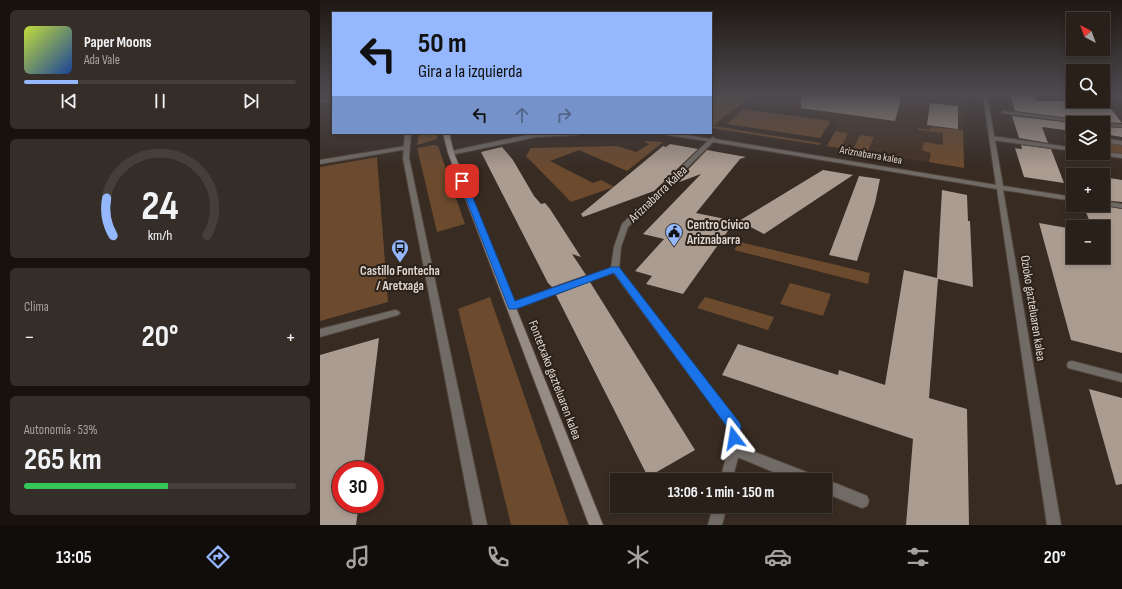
<!DOCTYPE html>
<html lang="es">
<head>
<meta charset="utf-8">
<style>
  :root { --surface:#29201a; --page:#352d27; --text:#f1f3f6; --muted:#a5a3a2; --line:#453e39; --accent:#94b7fd }
  body { margin:0; font-family:"Sofia Sans Condensed",sans-serif; background:var(--page); color:var(--text); height:100vh; display:flex; flex-direction:column; font-size:15px; white-space:nowrap }
  * { box-sizing:border-box; margin:0 }
  p { font-size:13px; color:var(--muted) }
  .icon { flex:none; width:22px; height:22px; fill:none; stroke:currentColor; stroke-width:2; stroke-linecap:round; stroke-linejoin:round }
  .map { position:relative; flex:1; overflow:hidden }
  .side { display:flex; flex-direction:column; gap:10px; padding:10px; background:#17120e; width:320px }
  .side>* { flex:none }
  .hud { position:absolute; left:12px; top:12px; width:380px; height:122px; border-radius:0px; box-shadow:0 2px 6px #0003,0 0 0 1px var(--line); background:#94b7fd; color:#111; overflow:hidden }
  .needle { width:26px; rotate:319deg }
  .controls { position:absolute; left:746px; top:12px; display:grid; gap:8px }
  .controls a { display:grid; place-items:center; width:44px; height:44px; border-radius:0px; background:var(--surface); box-shadow:0 2px 6px #0003,0 0 0 1px var(--line); font-size:20px }
  .speed { position:absolute; left:12px; top:461px; display:flex; gap:8px; font-size:20px; font-weight:700; text-align:center }
  .speed>* { display:grid; place-content:center; width:52px; height:52px; border-radius:50%; background:var(--surface); box-shadow:0 2px 6px #0003,0 0 0 1px var(--line); line-height:1 }
  .speed .limit { border:6px solid #d22; background:#fff; color:#111 }
  .pin { position:absolute; display:grid; place-items:center; width:34px; height:34px; color:#fff; margin:-17px; border-radius:8px; box-shadow:0 2px 6px #0006 }
  .me { position:absolute; width:44px; margin:-22px; rotate:346deg; stroke-linejoin:round; filter:drop-shadow(0 0 3px #0008) }
  .turn { display:flex; align-items:center; gap:14px; height:84px; padding:0 20px; font-size:18px }
  .turn .icon { width:52px; height:52px; stroke-width:2.5 }
  .turn b { display:block; font-size:28px; line-height:34px }
  .lanes { display:flex; align-items:center; height:38px; padding:0 20px; background:#0003; justify-content:center; gap:20px; direction:ltr }
  .lanes .off { opacity:.35 }
  .big { font-size:30px; font-weight:700; line-height:1.1 }
  .side .widget { flex:1; display:flex; flex-direction:column; justify-content:center; gap:6px; min-width:0; padding:0 14px; border-radius:6px; background:var(--page) }
  .side .dial { align-items:center; gap:0 }
  .dial svg { height:104px; overflow:visible; fill:none; stroke:var(--line); stroke-width:7; stroke-linecap:round; text-anchor:middle }
  .dial text { fill:var(--text); stroke:none }
  .song { display:flex; align-items:center; gap:12px }
  .cover { width:48px; height:48px; border-radius:6px; background:linear-gradient(135deg,hsl(70 70% 55%),hsl(220 70% 35%)) }
  .played { height:4px; border-radius:2px; background:linear-gradient(90deg,var(--accent) 20%,var(--line) 20%) }
  .keys { display:flex; justify-content:space-around; direction:ltr }
  .heat { display:flex; justify-content:space-between; align-items:center; font-size:22px; direction:ltr }
  .charge { height:6px; border-radius:3px; background:linear-gradient(90deg,#34c759 53%,var(--line) 0) }
  .trip { position:absolute; left:290px; top:473px; width:222px; height:40px; border-radius:0px; background:var(--surface); box-shadow:0 2px 6px #0003,0 0 0 1px var(--line); font-weight:700; line-height:40px; text-align:center }
  .menu { display:flex; height:64px; justify-content:space-around; align-items:center; background:#100d0a; color:var(--muted) }
  .menu .icon { width:28px; height:28px }
  .menu .on { color:var(--accent) }
  .menu b { font-size:18px; color:var(--text) }
  main { display:flex; flex:1; min-height:0 }
  .map>svg:first-child { display:block }
  .built { fill:#423023 }
  .green { fill:#6c4a2e }
  .building { fill:#ab9c91 }
  .lines { fill:none; stroke-linecap:round; stroke-linejoin:round }
  .lane-casing { stroke:#52463e; stroke-width:2 }
  .street-casing { stroke:#52463e; stroke-width:2 }
  .secondary-casing { stroke:#52463e; stroke-width:2 }
  .lane { fill:#716b66; fill-rule:evenodd }
  .street { fill:#716b66; fill-rule:evenodd }
  .secondary { fill:#968c85; fill-rule:evenodd }
  .route { fill:#1a73e8; stroke:#114b97 }
  .labels { text-anchor:middle; dominant-baseline:central; stroke-width:4; stroke-linejoin:round; paint-order:stroke }
  .far-street-label { font-size:11px; fill:#ded6d0; stroke:#2d2219 }
  .street-label { font-size:13px; fill:#ded6d0; stroke:#2d2219 }
  .poi-label { font-size:13px; font-weight:bold; fill:#ded6d0; stroke:#2d2219; text-anchor:start }
</style>
</head>
<body>
<main>
<section class="side">
<div class="widget">
<div class="song"><i class="cover"></i><div><b>Paper Moons</b><p>Ada Vale</p></div></div>
<div class="played"></div>
<div class="keys"><svg class="icon" aria-label="previous" viewBox="0 0 24 24"><path d="M18 5L8 12l10 7zM5 5v14"/></svg><svg class="icon" aria-label="pause" viewBox="0 0 24 24"><path d="M8 5v14M16 5v14"/></svg><svg class="icon" aria-label="next" viewBox="0 0 24 24"><path d="M6 5l10 7-10 7zM19 5v14"/></svg></div>
</div>
<div class="widget dial"><svg viewBox="0 0 100 80">
<path d="M14 69A42 42 0 1 1 86 69"/>
<path d="M14 69A42 42 0 0 1 9 40" stroke="#94b7fd"/>
<text x="50" y="56" font-size="32" font-weight="700">24</text>
<text x="50" y="72" font-size="11">km/h</text>
</svg></div>
<div class="widget"><p>Clima</p>
<div class="heat"><a>−</a><b class="big">20°</b><a>+</a></div>
</div>
<div class="widget"><p>Autonomía · 53%</p><b class="big">265 km</b><div class="charge"></div></div>
</section>
<div class="map">
<svg width="802" height="525" viewBox="0 0 802 525">
  <rect width="100%" height="100%" fill="#372b22"/>
  <!-- built -->
  <path class="built" d="M434 95H643L644 168 507 146 521 118 423 105Z"/>
  <!-- green -->
  <path class="green" d="M391 95H434C421 107 405 113 394 126L501 143 500 145 391 128Z
    M423 109 511 121 500 138 407 124Z
    M611 127 643 130 644 168 609 162 611 153 602 150 604 142 623 145V133L598 130V128L610 130Z
    M515 131 528 133 521 148 507 146Z
    M99 133H118L117 139 97 145Z
    M540 135 554 137 547 153 533 150Z
    M783 140 802 143V156L783 153Z
    M325 141 343 142 307 171 259 150 230 161 273 183 281 180 294 187 251 202 206 156 211 148 297 146 316 152 330 144 324 142Z
    M113 145 118 146 145 224 117 232 97 148Z
    M57 157 68 302 0 321V167Z
    M420 242 550 273 548 284 414 250Z
    M470 283 511 294 503 316 460 304Z
    M170 297 249 525H191L138 309Z
    M385 297 454 317 448 330 377 308Z"/>
  <!-- building -->
  <path class="building" d="M481 95H582L575 121 481 108Z
    M690 95H714L717 101H785L802 123 783 122 777 123 774 121 695 111Z
    M610 103 638 106V129L607 125Z
    M692 116 753 123V131L722 127 728 143 699 138Z
    M783 127 802 128V137L783 134Z
    M350 144 378 149 334 191 263 217 261 214 343 146 346 147Z
    M701 145 731 149 744 183 704 177 695 148 702 149Z
    M182 147 193 160 214 196 221 204 225 203 230 209 261 257 252 254 266 275 232 287 228 283 161 152Z
    M387 150 426 157 420 159 376 213 415 221 363 294 326 284 332 276 315 271 344 239 323 234 381 174 354 184Z
    M503 170 533 175 444 234 419 221Z
    M539 176 560 179 555 203 537 261 509 255Z
    M783 177 802 180V202L783 200Z
    M622 190 647 195 648 221H650L653 287 618 279 609 398 647 409 649 525H586L593 439 402 375 418 344 518 375 519 370 565 385 584 270 617 278Z
    M763 205H782L802 209V353L751 340 719 223 753 229V257H783V227H772Z
    M270 282 375 450 328 477 236 295Z
    M59 338 43 470H21V504H39L36 525H0V355Z
    M769 389 802 398V484L796 485Z"/>
  <g class="lines">
    <defs>
      <path id="lane" d="M85 133H91L89 158 167 525H153L83 158Z
        M748 134 753 135V139L751 138 753 151 672 140 669 138 672 136 748 147 745 136Z
        M783 138 802 141V145L783 142Z
        M783 152 802 154V158L780 155 777 153H783Z
        M414 444 494 475 495 480H473L410 454 408 450 410 446Z
        M505 479 547 496 549 501 547 506 542 508 505 493V480H504Z"/>
      <path id="street" d="M663 95H667L683 186 753 197V201L683 190 741 525H727L677 189 393 142 308 227 301 247 299 269 420 426V450L412 480H400L408 450V427L293 272 195 308H189L188 306 189 304 291 268 294 247 302 224 388 141 346 135 343 133H355L390 139 393 137 395 139 676 185Z
        M797 95H801L802 100Z
        M13 98V100L0 102V100Z
        M684 111 774 122 776 123H762L682 113V112Z
        M781 123H783L802 125V127L783 125V123Z
        M216 133H261L258 135 216 137 131 155 128 153 131 151Z
        M86 146 89 148 88 149 0 164V160Z
        M783 201 802 204V208L783 205Z
        M75 310 78 311 80 313 78 315 0 337V329Z
        M752 361 802 374V382L748 368 747 365 748 362Z
        M393 506H407L402 525H388Z"/>
      <path id="secondary" d="M123 133H129L134 153 283 525H269L128 153Z"/>
    </defs>
    <!-- lane casing -->
    <use href="#lane" class="lane-casing"/>
    <!-- street casing -->
    <use href="#street" class="street-casing"/>
    <!-- secondary casing -->
    <use href="#secondary" class="secondary-casing"/>
    <!-- lane -->
    <use href="#lane" class="lane"/>
    <!-- street -->
    <use href="#street" class="street"/>
    <!-- secondary -->
    <use href="#secondary" class="secondary"/>
  </g>
  <!-- sky -->
  <linearGradient id="sky" x2="0" y2="1"><stop stop-color="#1e1813"/><stop offset="0.56" stop-color="#4d4a4f"/><stop offset="1" stop-color="#4d4a4f" stop-opacity="0"/></linearGradient>
  <rect width="802" height="169" fill="url(#sky)"/>
  <!-- route -->
  <path class="route" d="M142 179 146 181 195 301 292 267H299L419 422 421 426 419 443 414 445 409 443 407 438 408 428 294 273 196 309H189L139 181Z"/>
  <!-- icons -->
  <defs>
    <symbol id="civic-pin" viewBox="-11 -11 22 30"><path d="M0 17L-7.5 6A9.5 9.5 0 1 1 7.5 6Z" fill="#94b7fd" stroke="#2d2219"/><path d="M-.6-6.5H3V-4.5H.6V-3L4-1V1h2V6H-6V1h2V-1L-.6-3ZM-1.2 2.5V6h2.4V2.5Z" fill="#111"/></symbol>
    <symbol id="bus-pin" viewBox="-11 -11 22 30"><path d="M0 17L-7.5 6A9.5 9.5 0 1 1 7.5 6Z" fill="#94b7fd" stroke="#2d2219"/><path d="M-5-6H5V4H4V6H2V4H-2V6H-4V4H-5ZM-3.5-4V0h7V-4ZM-3.5 1.2v1.5H-2V1.2ZM2 1.2v1.5H3.5V1.2Z" fill="#111"/></symbol>
  </defs>
  <g fill-rule="evenodd">
    <use href="#civic-pin" x="344" y="222" width="20" height="27"/>
    <use href="#bus-pin" x="70" y="238" width="20" height="27"/>
  </g>
  <g class="labels">
    <!-- far-street labels -->
    <g class="far-street-label">
      <text transform="translate(551 155) rotate(10)">Ariznabarra kalea</text>
    </g>
    <!-- street labels -->
    <g class="street-label">
      <text transform="translate(338 194) rotate(-44)">Ariznabarra Kalea</text>
      <text transform="translate(713 308) rotate(81)">Ozioko gazteluaren kalea</text>
      <text transform="translate(235 380) rotate(69)">Fontetxako gazteluaren kalea</text>
    </g>
    <!-- poi labels -->
    <g class="poi-label">
      <text x="367" y="225">Centro Cívico<tspan x="367" dy="15">Ariznabarra</tspan></text>
      <text x="80" y="271" text-anchor="middle">Castillo Fontecha<tspan x="80" dy="15">/ Aretxaga</tspan></text>
    </g>
  </g>
</svg>
<div class="controls">
<a><svg class="needle" viewBox="-14 -14 28 28"><path d="M0-13l5 13h-10z" fill="#e53935"/><path d="M0 13l5-13h-10z" fill="#a5a3a2"/></svg></a>
<a><svg class="icon" aria-label="search" viewBox="0 0 24 24"><circle cx="10" cy="10" r="6"/><path d="M15 15l6 6"/></svg></a>
<a><svg class="icon" aria-label="layers" viewBox="0 0 24 24"><path d="M12 4l9 5-9 5-9-5zM3 14l9 5 9-5"/></svg></a>
<a>+</a>
<a>−</a>
</div>
<div class="speed"><div class="limit">30</div></div>
<div class="pin" style="left:142px;top:181px;background:#d93025"><svg class="icon" aria-label="arrive" viewBox="0 0 24 24"><path d="M6 21V4h12l-3 4 3 4H6"/></svg></div>
<svg class="me" style="left:414px;top:438px" viewBox="-20 -20 40 40"><path d="M0-17L14 15 0 8-14 15z" fill="#1a73e8" stroke="#fff" stroke-width="4"/></svg>
<div class="trip">13:06 · 1 min · 150 m</div>
<div class="hud">
<div class="turn"><svg class="icon" aria-label="left" viewBox="0 0 24 24"><path d="M17 20v-9H6M10 6l-5 5 5 5"/></svg><div><b>50 m</b>Gira a la izquierda</div></div>
<div class="lanes"><svg class="icon" aria-label="left" viewBox="0 0 24 24"><path d="M17 20v-9H6M10 6l-5 5 5 5"/></svg><svg class="icon off" aria-label="ahead" viewBox="0 0 24 24"><path d="M12 20V5M6 11l6-6 6 6"/></svg><svg class="icon off" aria-label="right" viewBox="0 0 24 24"><path d="M7 20v-9h11M14 6l5 5-5 5"/></svg></div>
</div>
</div>
</main>
<nav class="menu">
<b>13:05</b>
<svg class="icon on" aria-label="directions" viewBox="0 0 24 24"><path d="M12 3l9 9-9 9-9-9zM9 14v-3h6M13 9l2 2-2 2"/></svg>
<svg class="icon" aria-label="music" viewBox="0 0 24 24"><path d="M9 18V5l10-2v13"/><circle cx="6" cy="18" r="3"/><circle cx="16" cy="16" r="3"/></svg>
<svg class="icon" aria-label="phone" viewBox="0 0 24 24"><path d="M5 4h4l2 5-3 2q2 4 5 5l2-3 5 2v4C11 20 4 13 5 4z"/></svg>
<svg class="icon" aria-label="climate" viewBox="0 0 24 24"><path d="M12 3v18M4 7l16 10M4 17L20 7"/></svg>
<svg class="icon" aria-label="car" viewBox="0 0 24 24"><path d="M5 17H2v-5l4-1 3-4h7l3 4 3 1v5h-3M9 17h6M6 11h13"/><circle cx="7" cy="17" r="2"/><circle cx="17" cy="17" r="2"/></svg>
<svg class="icon" aria-label="filters" viewBox="0 0 24 24"><path d="M4 7h16M4 17h16"/><circle cx="9" cy="7" r="2"/><circle cx="15" cy="17" r="2"/></svg>
<b>20°</b>
</nav>
</body>
</html>
